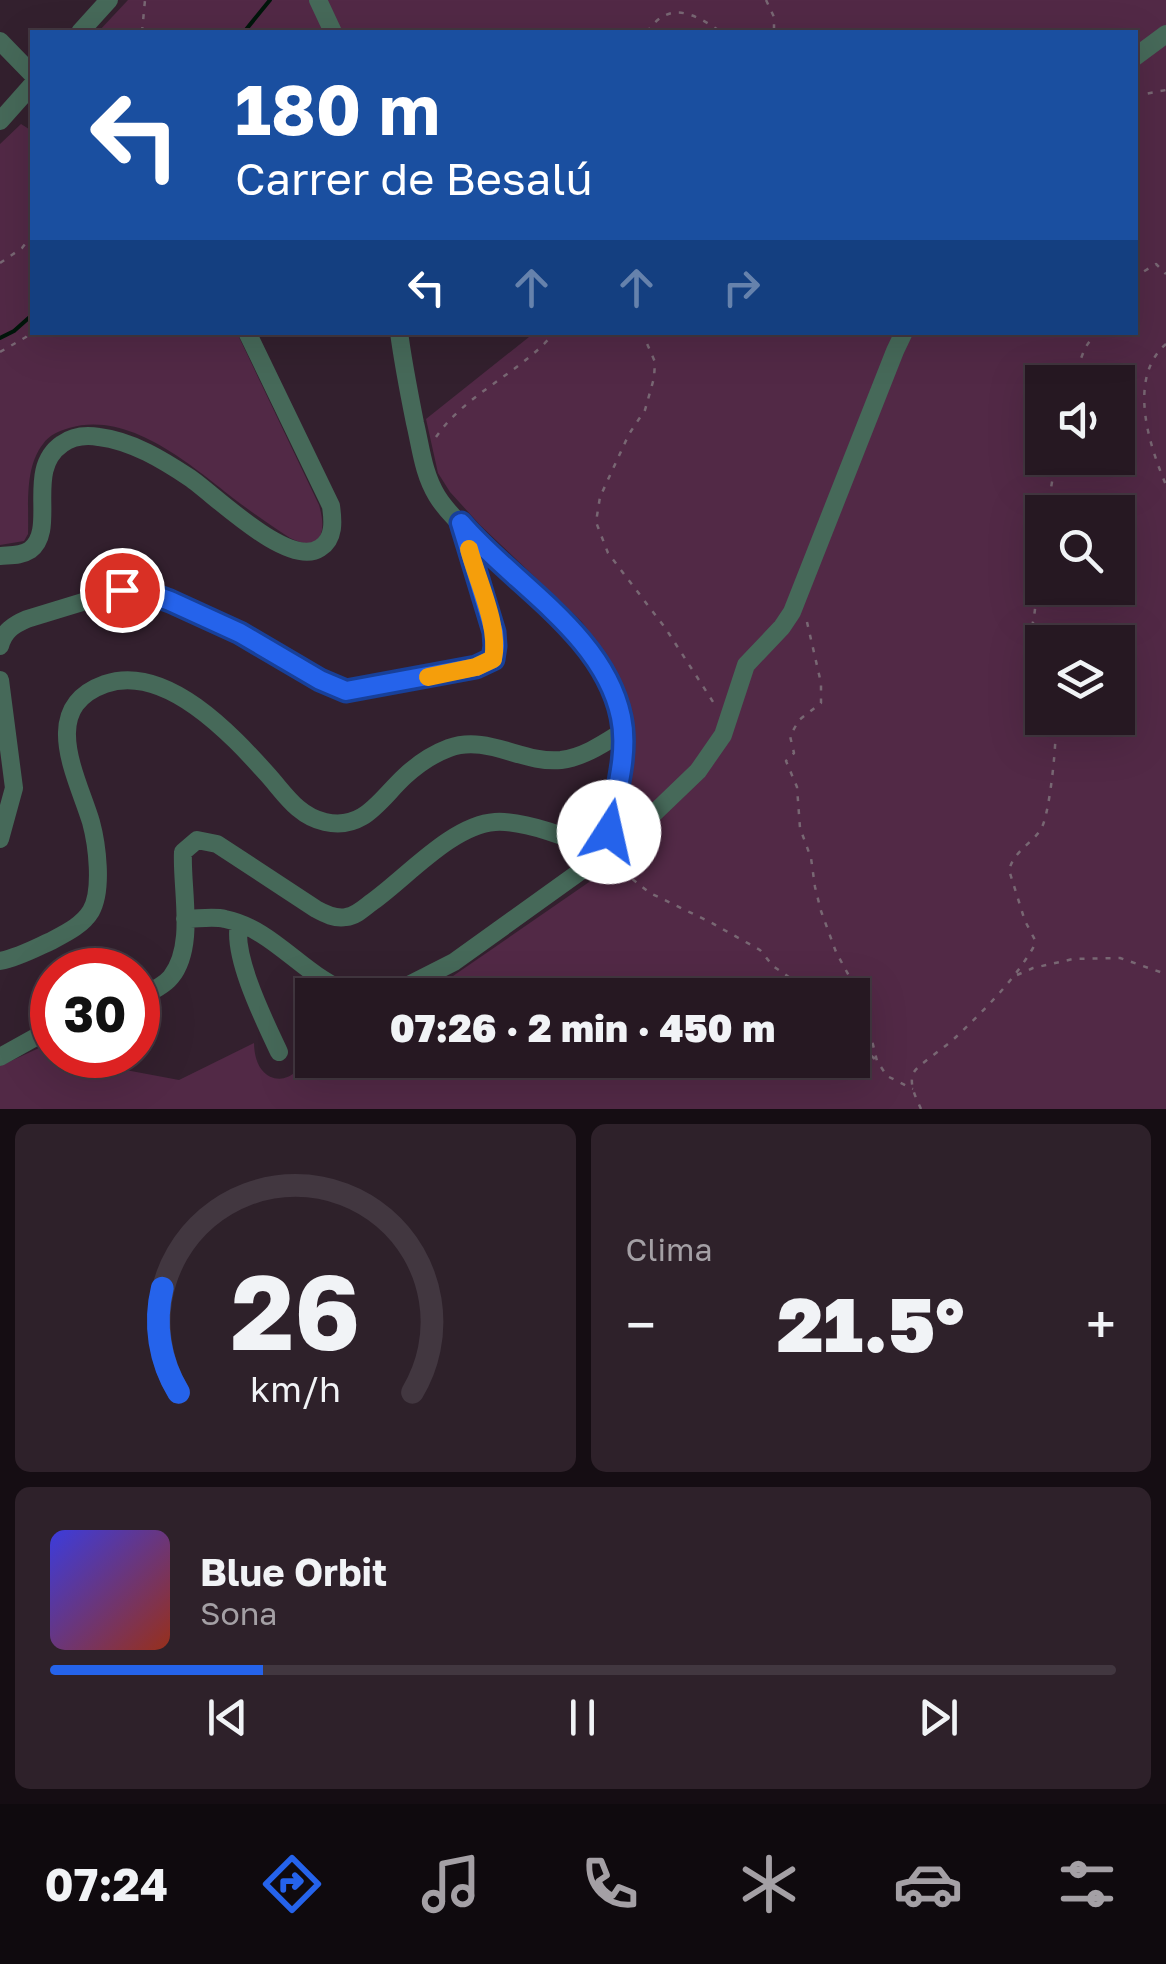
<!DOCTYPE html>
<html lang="es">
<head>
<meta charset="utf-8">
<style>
  :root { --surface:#261822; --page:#2e212a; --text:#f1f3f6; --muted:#a4a0a5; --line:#423740; --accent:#2563eb }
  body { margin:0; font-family:"Golos Text",sans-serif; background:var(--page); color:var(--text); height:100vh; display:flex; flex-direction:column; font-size:38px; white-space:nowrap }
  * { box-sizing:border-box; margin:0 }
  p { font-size:32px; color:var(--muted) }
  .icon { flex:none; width:55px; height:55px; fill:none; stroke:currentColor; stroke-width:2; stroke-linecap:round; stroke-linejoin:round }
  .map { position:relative; height:1109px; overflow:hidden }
  .details { display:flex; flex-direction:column; gap:15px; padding:15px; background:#150d13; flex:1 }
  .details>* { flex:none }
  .banner { position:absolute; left:30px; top:30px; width:1108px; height:305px; border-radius:0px; box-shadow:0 10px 40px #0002,0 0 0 2px var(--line); background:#1a4fa0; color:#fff; overflow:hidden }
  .controls { position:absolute; left:1025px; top:365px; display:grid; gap:20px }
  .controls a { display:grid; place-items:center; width:110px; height:110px; border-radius:0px; background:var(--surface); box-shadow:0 10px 40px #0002,0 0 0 2px var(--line); font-size:50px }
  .speed { position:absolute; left:30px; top:948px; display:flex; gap:20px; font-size:50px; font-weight:700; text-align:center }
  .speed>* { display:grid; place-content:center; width:130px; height:130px; border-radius:50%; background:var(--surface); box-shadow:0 10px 40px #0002,0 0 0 2px var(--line); line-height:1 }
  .speed .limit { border:15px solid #d22; background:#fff; color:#111 }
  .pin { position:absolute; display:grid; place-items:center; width:85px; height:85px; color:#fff; margin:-42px; border:5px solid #fff; border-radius:50%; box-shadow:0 2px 10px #0007 }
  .me { position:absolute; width:110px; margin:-55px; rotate:10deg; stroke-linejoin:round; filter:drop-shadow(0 0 8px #0008) }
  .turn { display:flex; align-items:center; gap:35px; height:210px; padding:0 40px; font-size:45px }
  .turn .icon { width:130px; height:130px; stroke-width:2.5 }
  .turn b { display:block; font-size:70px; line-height:85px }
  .lanes { display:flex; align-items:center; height:95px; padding:0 40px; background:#0003; justify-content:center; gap:50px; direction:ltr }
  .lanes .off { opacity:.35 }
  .big { font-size:75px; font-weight:800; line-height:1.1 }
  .details .tile { flex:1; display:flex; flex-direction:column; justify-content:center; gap:15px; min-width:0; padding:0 35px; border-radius:15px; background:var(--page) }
  .details .dial { align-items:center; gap:0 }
  .dial svg { height:260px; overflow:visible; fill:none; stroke:var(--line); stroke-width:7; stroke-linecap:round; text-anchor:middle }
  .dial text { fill:var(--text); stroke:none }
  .song { display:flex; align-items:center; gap:30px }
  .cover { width:120px; height:120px; border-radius:15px; background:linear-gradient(135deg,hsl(240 70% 55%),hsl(10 70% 35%)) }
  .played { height:10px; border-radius:5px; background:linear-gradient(90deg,var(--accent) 20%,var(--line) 20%) }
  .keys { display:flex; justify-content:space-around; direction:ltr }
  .heat { display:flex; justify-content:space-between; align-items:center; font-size:55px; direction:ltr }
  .details .tiles { flex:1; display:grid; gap:15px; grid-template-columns:1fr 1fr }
  .tile:last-child { grid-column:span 2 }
  .trip { position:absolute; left:295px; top:978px; width:575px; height:100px; border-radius:0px; background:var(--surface); box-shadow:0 10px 40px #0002,0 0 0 2px var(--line); font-weight:800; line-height:100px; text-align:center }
  .menu { display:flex; height:160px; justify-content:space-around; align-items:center; background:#0f0a0e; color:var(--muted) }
  .menu .icon { width:70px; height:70px }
  .menu .active { color:var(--accent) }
  .menu b { font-size:45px; color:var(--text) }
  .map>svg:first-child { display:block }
  .green { fill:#522946; fill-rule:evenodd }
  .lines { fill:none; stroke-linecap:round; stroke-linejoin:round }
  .stream { stroke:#00160b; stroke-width:4 }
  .path { stroke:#786773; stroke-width:2.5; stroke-dasharray:5 8; stroke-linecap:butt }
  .minor { stroke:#466959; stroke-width:18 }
  .route-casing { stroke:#184099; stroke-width:25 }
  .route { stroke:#2563eb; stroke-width:18 }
  .slow { stroke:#f59e0b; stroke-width:18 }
</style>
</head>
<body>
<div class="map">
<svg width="1166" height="1109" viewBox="0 0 1166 1109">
  <rect width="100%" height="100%" fill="#33202e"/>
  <!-- green -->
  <path class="green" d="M128 0H1166V1109H0V1066L52 1042V1055H99V1065L179 1080 254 1043C255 1095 307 1084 303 1049L312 1041V1060H852V995H419L453 976 621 860 634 745 633 720 627 697 598 643 581 621 480 525 450 492 438 473 426 419 534 333 1135 332V32H98ZM1042 382H1118V458H1042ZM1042 512H1118V588H1042ZM1042 642H1118V718H1042Z
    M21 124 32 131V332L237 333 319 505C327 531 322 554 290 538 275 528 260 518 245 507 198 472 133 409 69 428 59 431 49 435 43 444 24 468 29 506 28 534L24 541 0 545V144Z"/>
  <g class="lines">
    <!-- stream -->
    <path class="stream" d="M244 32 270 0
      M0 338 14 331 32 315"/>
    <!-- path -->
    <path class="path" d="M766 0 774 17V32
      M142 32 145 0
      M647 32C669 0 694 13 721 32
      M1135 96 1166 90
      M0 263 22 248 32 235
      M1135 280 1138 275 1156 264 1166 274
      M642 332 655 362 654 378 645 410 629 434 600 497 596 522 608 553 666 629 717 708
      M1166 344C1127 378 1149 445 1166 485
      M0 352 26 337 32 329
      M1072 382 1085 348 1096 332
      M436 437C466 393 521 373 555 332
      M1047 512 1056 458
      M1042 532 1036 563 1039 573 1034 618 1026 651 1031 669 1042 694
      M807 622 821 683V703L799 720 790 736 794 753 786 761 797 787 800 828 811 858 815 887 821 911 836 952 854 985 864 1008 877 1061 887 1076 913 1089
      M612 863 650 893 710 922 760 950 773 966 796 982 805 995
      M1017 975 1033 968 1073 959 1120 958 1166 974
      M852 1038 877 1061
      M921 1109C916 1098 908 1083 914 1072 919 1064 947 1046 956 1037 985 1009 1012 983 1033 948L1035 940 1025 921 1009 870C1015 849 1034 843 1042 827 1050 811 1058 735 1055 718"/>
    <!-- minor -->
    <path class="minor" d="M318 0 333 32
      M80 32 109 0
      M0 41 32 74
      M1135 57 1166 34
      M0 121 32 85
      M0 556C10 555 21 556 30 550 58 529 24 470 62 444 73 436 87 435 99 437 132 441 163 460 190 478 216 496 289 569 320 548 335 539 333 520 331 506L247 332
      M0 646C4 631 13 625 27 619L122 590 137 589 151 593 241 633 320 681 346 691 476 667 493 659 495 646 494 632 461 524
      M0 680 14 788 0 839
      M600 852 622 844 698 771 723 735 746 665 782 627 792 612 895 351 904 332
      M185 919C198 919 213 916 225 919 275 929 306 980 355 995
      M239 924C232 956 265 1022 279 1052
      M0 961C17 958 34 949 49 942 64 934 82 926 91 911 103 890 97 844 91 822 77 776 38 708 105 684 166 663 232 735 268 775 285 794 298 816 325 822 364 831 380 799 405 776 418 764 433 754 449 748 487 734 523 764 561 760 584 757 603 744 622 732
      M389 995 454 962 585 868C611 839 611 822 618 785 622 763 626 739 621 716 605 647 539 597 490 551 472 534 450 517 437 496 423 473 421 448 415 423 409 393 403 363 399 332
      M138 997C149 992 163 987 171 977 196 946 181 888 183 852L197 840 217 844 316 909C325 914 335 919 346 917 356 916 364 908 372 902 407 877 452 825 495 822 524 820 574 839 600 852
      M0 1057 52 1028"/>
  </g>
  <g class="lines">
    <defs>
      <path id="route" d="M122 590 137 589 170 601 240 633 320 680 346 691 476 667 493 659 495 646 494 632 461 523C512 583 604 634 621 717 629 754 615 796 609 832"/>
    </defs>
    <!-- route casing -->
    <use href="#route" class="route-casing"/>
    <!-- route -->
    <use href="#route" class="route"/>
    <!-- slow -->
    <path class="slow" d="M428 677 476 667 493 659C500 627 477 580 469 549"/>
  </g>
</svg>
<div class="controls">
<a><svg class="icon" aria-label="sound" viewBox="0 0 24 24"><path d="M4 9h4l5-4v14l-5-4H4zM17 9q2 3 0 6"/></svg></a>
<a><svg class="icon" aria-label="search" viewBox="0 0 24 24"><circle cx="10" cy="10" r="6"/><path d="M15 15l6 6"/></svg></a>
<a><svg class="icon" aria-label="layers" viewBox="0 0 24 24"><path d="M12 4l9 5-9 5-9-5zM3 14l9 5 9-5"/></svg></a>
</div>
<div class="speed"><div class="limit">30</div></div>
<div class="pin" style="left:122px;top:590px;background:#d93025"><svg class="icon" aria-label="arrive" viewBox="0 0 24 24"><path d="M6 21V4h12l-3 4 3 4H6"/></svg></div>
<svg class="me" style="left:609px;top:832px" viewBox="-20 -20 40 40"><circle r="19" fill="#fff"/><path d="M0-13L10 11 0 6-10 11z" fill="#2563eb"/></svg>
<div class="trip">07:26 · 2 min · 450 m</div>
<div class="banner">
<div class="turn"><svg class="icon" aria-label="left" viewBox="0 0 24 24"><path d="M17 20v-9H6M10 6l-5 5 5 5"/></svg><div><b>180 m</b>Carrer de Besalú</div></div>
<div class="lanes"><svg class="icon" aria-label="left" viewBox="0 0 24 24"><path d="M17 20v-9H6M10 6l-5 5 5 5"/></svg><svg class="icon off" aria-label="ahead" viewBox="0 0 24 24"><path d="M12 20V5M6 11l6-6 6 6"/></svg><svg class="icon off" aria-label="ahead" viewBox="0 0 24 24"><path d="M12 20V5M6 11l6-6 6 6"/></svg><svg class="icon off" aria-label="right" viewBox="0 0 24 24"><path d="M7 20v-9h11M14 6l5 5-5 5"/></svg></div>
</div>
</div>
<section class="details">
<div class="tiles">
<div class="tile dial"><svg viewBox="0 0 100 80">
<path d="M14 69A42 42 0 1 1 86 69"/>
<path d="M14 69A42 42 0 0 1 9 37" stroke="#2563eb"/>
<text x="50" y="56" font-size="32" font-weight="700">26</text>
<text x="50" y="72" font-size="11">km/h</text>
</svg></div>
<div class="tile"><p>Clima</p>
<div class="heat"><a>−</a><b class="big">21.5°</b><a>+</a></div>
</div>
<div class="tile">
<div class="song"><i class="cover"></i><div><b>Blue Orbit</b><p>Sona</p></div></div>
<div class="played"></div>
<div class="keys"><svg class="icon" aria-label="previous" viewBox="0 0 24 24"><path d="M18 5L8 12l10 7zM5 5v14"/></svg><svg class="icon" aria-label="pause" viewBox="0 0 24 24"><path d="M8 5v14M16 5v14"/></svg><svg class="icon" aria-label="next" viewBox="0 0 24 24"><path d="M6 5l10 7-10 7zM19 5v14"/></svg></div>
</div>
</div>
</section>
<nav class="menu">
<b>07:24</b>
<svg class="icon active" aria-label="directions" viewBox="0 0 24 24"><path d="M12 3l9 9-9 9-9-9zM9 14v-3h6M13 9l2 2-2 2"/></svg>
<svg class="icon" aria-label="music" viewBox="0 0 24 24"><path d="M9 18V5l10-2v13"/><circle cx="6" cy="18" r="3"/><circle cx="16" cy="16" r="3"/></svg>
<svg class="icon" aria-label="phone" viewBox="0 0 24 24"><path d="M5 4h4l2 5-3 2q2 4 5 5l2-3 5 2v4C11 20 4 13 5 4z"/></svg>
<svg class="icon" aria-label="climate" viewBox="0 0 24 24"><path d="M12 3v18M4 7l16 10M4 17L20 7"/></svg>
<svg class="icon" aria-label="car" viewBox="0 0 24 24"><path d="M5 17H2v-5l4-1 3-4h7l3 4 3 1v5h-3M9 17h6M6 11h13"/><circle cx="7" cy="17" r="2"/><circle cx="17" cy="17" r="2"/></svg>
<svg class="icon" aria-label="filters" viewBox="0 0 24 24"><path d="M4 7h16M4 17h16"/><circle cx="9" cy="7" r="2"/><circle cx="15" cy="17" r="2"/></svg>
</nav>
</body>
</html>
